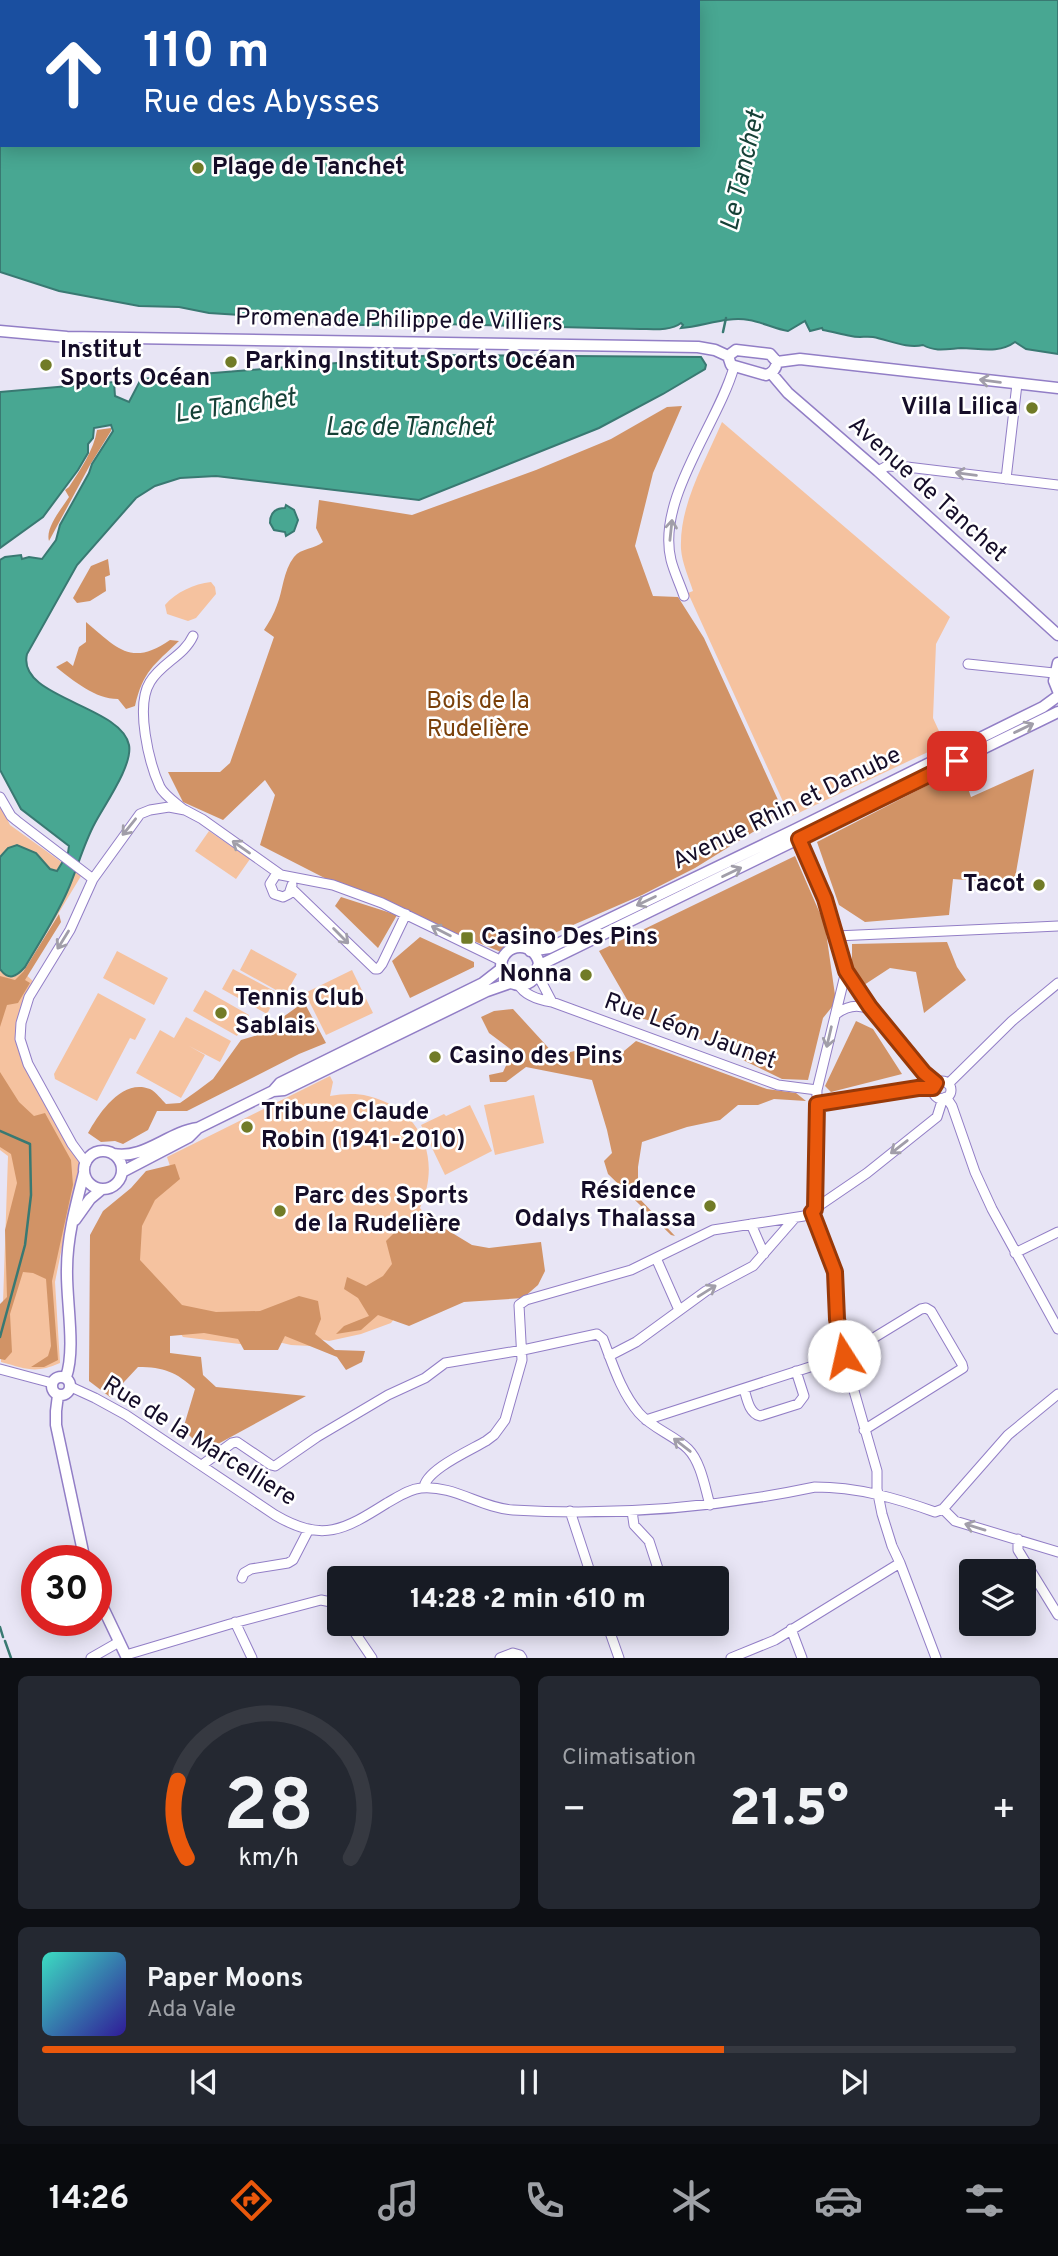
<!DOCTYPE html>
<html lang="fr">
<head>
<meta charset="utf-8">
<style>
  :root { --surface:#171b24; --page:#242831; --text:#f1f3f6; --muted:#9ea1a6; --line:#363941; --accent:#ea580c }
  body { margin:0; font-family:Overpass,sans-serif; background:var(--page); color:var(--text); height:100vh; display:flex; flex-direction:column; font-size:26px; white-space:nowrap }
  * { box-sizing:border-box; margin:0 }
  p { font-size:23px; color:var(--muted) }
  .icon { flex:none; width:38px; height:38px; fill:none; stroke:currentColor; stroke-width:2; stroke-linecap:round; stroke-linejoin:round }
  .map { position:relative; height:1658px; overflow:hidden }
  .sheet { display:flex; flex-direction:column; gap:18px; padding:18px; background:#0d0f14; flex:1 }
  .sheet>* { flex:none }
  .top-card { position:absolute; left:0px; top:0px; width:700px; height:147px; box-shadow:0 4px 18px #0003; background:#1a4fa0; color:#fff; overflow:hidden }
  .tools { position:absolute; left:959px; top:1559px; display:grid; gap:14px }
  .tools a { display:grid; place-items:center; width:77px; height:77px; border-radius:7px; background:var(--surface); box-shadow:0 4px 18px #0003; font-size:35px }
  .speed { position:absolute; left:21px; top:1545px; display:flex; gap:14px; font-size:35px; font-weight:700; text-align:center }
  .speed>* { display:grid; place-content:center; width:91px; height:91px; border-radius:50%; background:var(--surface); box-shadow:0 4px 18px #0003; line-height:1 }
  .speed .limit { border:10px solid #d22; background:#fff; color:#111 }
  .pin { position:absolute; display:grid; place-items:center; width:60px; height:60px; color:#fff; margin:-30px; border-radius:14px; box-shadow:0 4px 10px #0006 }
  .me { position:absolute; width:77px; margin:-38px; rotate:350deg; stroke-linejoin:round; filter:drop-shadow(0 0 5px #0008) }
  .turn { display:flex; align-items:center; gap:24px; height:147px; padding:0 28px; font-size:32px }
  .turn .icon { width:91px; height:91px; stroke-width:2.5 }
  .turn b { display:block; font-size:49px; line-height:60px }
  .big { font-size:52px; font-weight:800; line-height:1.1 }
  .sheet .card { flex:1; display:flex; flex-direction:column; justify-content:center; gap:10px; min-width:0; padding:0 24px; border-radius:10px; background:var(--page) }
  .sheet .dial { align-items:center; gap:0 }
  .dial svg { height:182px; overflow:visible; fill:none; stroke:var(--line); stroke-width:7; stroke-linecap:round; text-anchor:middle }
  .dial text { fill:var(--text); stroke:none }
  .song { display:flex; align-items:center; gap:21px }
  .cover { width:84px; height:84px; border-radius:10px; background:linear-gradient(135deg,hsl(170 70% 55%),hsl(250 70% 35%)) }
  .played { height:7px; border-radius:4px; background:linear-gradient(90deg,var(--accent) 70%,var(--line) 70%) }
  .keys { display:flex; justify-content:space-around; direction:ltr }
  .heat { display:flex; justify-content:space-between; align-items:center; font-size:38px; direction:ltr }
  .sheet .tiles { flex:1; display:grid; gap:18px; grid-template-columns:1fr 1fr }
  .card:last-child { grid-column:span 2 }
  .trip { position:absolute; left:327px; top:1566px; width:402px; height:70px; border-radius:7px; background:var(--surface); box-shadow:0 4px 18px #0003; font-weight:800; line-height:70px; text-align:center }
  .dock { display:flex; height:112px; justify-content:space-around; align-items:center; background:#090b0e; color:var(--muted) }
  .dock .icon { width:49px; height:49px }
  .dock .active { color:var(--accent) }
  .dock b { font-size:32px; color:var(--text) }
  .map>svg:first-child { display:block }
  .green { fill:#f5c29f }
  .forest { fill:#d19366 }
  .water { fill:#48a792; stroke:#397972; stroke-width:2; fill-rule:evenodd }
  .lines { fill:none; stroke-linecap:round; stroke-linejoin:round }
  .stream { stroke:#397972; stroke-width:2.5 }
  .minor-casing { stroke:#927ec6; stroke-width:11 }
  .tertiary-casing { stroke:#927ec6; stroke-width:13 }
  .minor { stroke:#fff; stroke-width:9 }
  .tertiary { stroke:#fff; stroke-width:10 }
  .oneway { stroke:#a19ea9 }
  .route-casing { stroke:#983908; stroke-width:18 }
  .route { stroke:#ea580c; stroke-width:12 }
  .poi-dot { fill:#717b27; stroke:#fff; stroke-width:2.5 }
  .labels { text-anchor:middle; dominant-baseline:central; stroke-width:5; stroke-linejoin:round; paint-order:stroke }
  .poi-label { font-size:24px; font-weight:bold; fill:#150d28; stroke:#fff; text-anchor:start }
  .street-label { font-size:24px; fill:#150d28; stroke:#fff }
  .park-label { font-size:24px; fill:#7a400a; stroke:#fff }
  .water-label { font-size:26px; font-style:italic; fill:#164137; stroke:#fff }
</style>
</head>
<body>
<div class="map">
<svg width="1058" height="1658" viewBox="0 0 1058 1658">
  <rect width="100%" height="100%" fill="#e8e5f5"/>
  <!-- green -->
  <path class="green" d="M722 422 950 617 936 644 933 718 945 744 790 817 688 593 693 591C689 578 682 563 681 549 679 505 705 462 722 422Z
    M211 582 215 587 216 594 196 618 188 621 167 614 165 605C176 592 194 584 211 582Z
    M0 804 10 825 81 876 23 972 34 982 19 1018 33 1081 79 1162V1178L67 1222 55 1282 60 1363C35 1374 27 1369 1 1362L8 1156 0 1150Z
    M209 831 250 859 236 879 195 851Z
    M251 949 297 974 285 995 240 970Z
    M117 951 168 978 154 1005 103 978Z
    M233 969 278 993 267 1014 222 989Z
    M352 970 373 1013 326 1035 305 993Z
    M205 990 249 1015 237 1036 193 1011Z
    M98 993 146 1019 135 1040 130 1038 97 1101 55 1079 54 1074Z
    M186 1017 231 1041 220 1062 189 1046 205 1055 181 1098 136 1073 160 1030 174 1038Z
    M330 1076 333 1082 330 1096C342 1094 356 1093 368 1096 422 1109 442 1159 420 1208L449 1246 391 1323 361 1334 329 1341 319 1339 310 1346 291 1345 274 1341 248 1345 183 1337 128 1261 135 1214 170 1166 167 1157Z
    M534 1095 544 1143 495 1155 484 1105Z
    M470 1105 492 1151 445 1175 421 1125 444 1114 446 1116Z"/>
  <!-- forest -->
  <path class="forest" d="M682 406 653 473 635 546 653 596 678 597 704 638 784 813 695 868 642 895 506 954 350 891 260 845 275 795 265 780 223 820 183 802 168 772H220L230 763 274 637 264 630C269 622 274 614 277 605 283 591 283 571 294 557 301 548 315 549 323 542L316 528 319 500 412 515 536 470 611 439 667 407Z
    M111 428V431L90 465 49 541C45 528 62 508 69 497L65 490 69 487C80 470 94 450 97 430Z
    M108 559 110 575 105 577 106 591 90 601 77 603 73 598 91 566Z
    M86 622C117 648 131 667 170 640L179 641C154 665 143 671 135 706L126 709 118 699C95 699 74 681 56 667L67 661 73 666 79 647 86 642Z
    M961 768 971 797 1034 769 1014 884 953 879 949 915 865 922 839 905 817 842Z
    M795 856 825 925 836 1002 823 1018 808 1080 782 1079 679 1029 637 1017 599 951Z
    M341 897 397 915 378 948 335 906Z
    M59 914 61 922 25 980 30 983 18 1003 7 1005 0 1027V976L15 980 23 972Z
    M420 937 474 962V967L410 998 392 961Z
    M947 942 957 967 966 980 924 1013 916 972 890 968 864 985 852 964V944Z
    M304 1002 326 1043 299 1054 187 1111H157L148 1130 123 1144 115 1141 101 1142 88 1133C99 1113 122 1078 150 1089 156 1092 162 1100 166 1104L180 1103 197 1091 213 1079 241 1040 258 1035Z
    M513 1009 555 1055 590 1048 618 1056 636 1041 767 1089 796 1093 806 1101 774 1099 758 1105H738L720 1120 687 1127 642 1142 638 1167V1197L675 1236 671 1235 608 1174 604 1161 612 1153 607 1130 592 1080 526 1067 506 1082H490L489 1075 503 1072 513 1051 489 1033 481 1017 494 1011Z
    M856 1021 873 1029 902 1074 831 1092 825 1086Z
    M0 1072 19 1102 34 1116 45 1113 71 1160 73 1185 52 1281 58 1360 44 1367H31L48 1356 51 1346 46 1279 33 1273 23 1272 10 1314 12 1352 5 1360 0 1359V1304L7 1297 5 1230 17 1183 11 1154 0 1147Z
    M175 1164 180 1179 155 1200 142 1226 140 1260 182 1305 216 1312 260 1311 299 1296 318 1301 321 1319 315 1334 335 1350 365 1351 362 1362 346 1370 337 1357 285 1336 278 1350H244L238 1339 204 1333 170 1336V1353L201 1357 203 1375 216 1387 306 1396 205 1451 183 1429 195 1389C176 1372 164 1367 138 1367L110 1397 89 1381 90 1235 103 1211 131 1188 146 1171Z
    M416 1211 472 1245 489 1248 541 1242 545 1271 538 1285 523 1298 464 1302 409 1326 378 1315 361 1330 336 1334 344 1326 369 1316 358 1298 344 1289 347 1277 366 1286 383 1276 392 1264 386 1241Z"/>
  <!-- water -->
  <path class="water" d="M0 0H1058V354L1026 349 1015 342C999 354 978 348 961 348 947 349 935 352 923 345 907 349 889 340 873 337 866 336 858 338 851 336 841 334 833 332 823 330L822 328 810 331 805 321 788 331C775 329 762 322 749 320 727 316 704 326 681 328L683 325 681 323C671 331 653 329 640 329L440 324 416 321 383 325H328L290 318 209 313 179 307 139 306 59 291 0 272ZM2 2H698V145H2Z
    M435 355 701 357 706 365 705 369 663 394 599 428 419 500 216 476 180 478 155 486 136 498 77 565 27 654C16 698 121 705 129 745 133 765 105 804 95 823 83 845 77 870 67 892 55 919 39 943 25 967 16 977 9 981 0 969V857L8 848 17 845 36 853 50 869 57 871 68 853 69 846 21 809 0 770V560L5 557 21 555 22 559 29 557 42 559 56 540 60 525 89 473 92 464 113 431 111 425 94 428 93 438 88 444V453L78 470 43 517 0 548V392L114 382 115 396 129 402 141 379Z
    M286 505 294 510 298 520 294 531 286 536 285 532 274 530 270 523C270 513 275 508 285 508Z"/>
  <g class="lines">
    <!-- stream -->
    <path class="stream" d="M723 332 726 318
      M0 1131 30 1144 31 1195 25 1245 0 1337
      M0 1627 3 1637
      M5 1641 11 1658"/>
    <defs>
      <path id="minor" d="M878 471 887 466 907 467 1058 485
        M1006 479 1017 384
        M684 596C680 584 674 572 671 560 656 499 718 424 734 367
        M968 664 1054 673
        M0 797 11 816 17 821 93 879
        M183 809C176 803 164 795 160 787 149 763 135 706 150 682 161 663 184 656 193 636
        M797 835 811 862 825 899 846 971 870 1007 924 1073 936 1083
        M277 873 270 884 274 894 283 897 289 894 292 885
        M292 889 375 969H378L382 964 406 914
        M836 936 1058 926
        M536 975 541 981 552 1002
        M519 985C525 996 540 1000 552 1002L778 1085 817 1090
        M836 1014C847 1006 858 1003 870 1010
        M933 1090a9 9 0 1 1 18 0a9 9 0 1 1-18 0Z
        M948 1084 1012 1021 1058 983
        M946 1097 952 1106 975 1172 992 1209 1058 1329
        M817 1103 918 1088H933
        M86 1163 72 1144 28 1064 20 1039 21 1023 29 997 70 930 93 879 140 814 150 810 169 807 185 810 202 819 281 875 333 885 382 903 502 961
        M815 1209 817 1090 846 971
        M812 1212 835 1272 837 1319 844 1356 877 1471V1489L882 1514 892 1546 900 1563 936 1658
        M751 1224 764 1254
        M1015 1253 1058 1232
        M656 1258 679 1310
        M609 1356 636 1342 706 1291 753 1266 794 1219
        M0 1369 52 1383
        M71 1387 95 1398 126 1415 275 1515C323 1543 344 1530 387 1503 398 1497 409 1489 421 1488 454 1485 481 1508 513 1510 616 1516 715 1508 815 1487 857 1487 896 1498 935 1512L943 1509
        M744 1389C747 1399 749 1413 760 1416L798 1404 804 1396 796 1371
        M646 1420 844 1356 921 1309 926 1308 931 1311 962 1364 963 1368 864 1430
        M202 1465 232 1443 237 1442 271 1465 275 1466 317 1437 388 1395 425 1378 445 1363 523 1350 597 1334 603 1339C613 1365 621 1392 639 1413 653 1429 674 1435 688 1449 701 1462 705 1488 710 1505
        M424 1488C425 1470 471 1450 486 1441L494 1435 505 1420 522 1360 519 1305 526 1300 631 1270 713 1230 804 1216 867 1173 937 1117 943 1098
        M943 1509 1008 1435 1058 1394
        M943 1509 955 1521 1058 1552
        M570 1511 592 1578
        M632 1511 634 1525 649 1541 661 1578
        M1018 1539V1550L1058 1615
        M242 1578 244 1573 251 1569 288 1563 293 1560 309 1529
        M235 1622 252 1658
        M349 1624 372 1658
        M607 1624 619 1658
        M791 1629 802 1658
        M609 1630 629 1624
        M126 1655 230 1624 321 1600 331 1602 340 1611
        M91 1658 119 1642
        M500 1658 513 1653 520 1655 522 1658
        M731 1658 775 1640 900 1563"/>
      <path id="tertiary" d="M0 331 67 337 698 347 715 350 728 356
        M736 350 770 354 777 362C776 369 773 373 766 375L731 365 728 356Z
        M777 362 800 359 1058 388
        M771 373 788 393 878 471 1058 635
        M1058 663 1054 681 1058 691
        M501 966a19 19 0 1 1 38 0a19 19 0 1 1-38 0Z
        M530 951 549 948 794 830 1043 707 1058 696
        M538 966 1058 712
        M273 1091 280 1083 483 983 501 969
        M84 1170a19 19 0 1 1 38 0a19 19 0 1 1-38 0Z
        M113 1154C144 1160 168 1132 198 1128
        M122 1172 189 1137 198 1128 273 1091 284 1090 487 991 510 983
        M75 1220 90 1199 102 1189
        M52 1386a9 9 0 1 1 18 0a9 9 0 1 1-18 0Z
        M66 1377C76 1349 66 1300 67 1269 67 1237 76 1204 84 1173
        M58 1395 56 1411V1425L85 1561
        M96 1593 127 1658"/>
    </defs>
    <!-- minor casing -->
    <use href="#minor" class="minor-casing"/>
    <!-- tertiary casing -->
    <use href="#tertiary" class="tertiary-casing"/>
    <!-- minor -->
    <use href="#minor" class="minor"/>
    <!-- tertiary -->
    <use href="#tertiary" class="tertiary"/>
  </g>
  <!-- one-way arrows -->
  <defs><path id="oneway-shaft" d="M-6 0H5M1.5-3L5.5 0L1.5 3" fill="none" stroke-width="1.6" stroke-linecap="round" stroke-linejoin="round" transform="scale(1.75)"/></defs>
  <g class="oneway">
    <use href="#oneway-shaft" transform="translate(990 381) rotate(-173)"/>
    <use href="#oneway-shaft" transform="translate(966 474) rotate(-173)"/>
    <use href="#oneway-shaft" transform="translate(671 530) rotate(-84)"/>
    <use href="#oneway-shaft" transform="translate(1024 728) rotate(-26)"/>
    <use href="#oneway-shaft" transform="translate(129 827) rotate(129)"/>
    <use href="#oneway-shaft" transform="translate(241 847) rotate(-145)"/>
    <use href="#oneway-shaft" transform="translate(732 872) rotate(-26)"/>
    <use href="#oneway-shaft" transform="translate(646 901) rotate(154)"/>
    <use href="#oneway-shaft" transform="translate(441 931) rotate(-153)"/>
    <use href="#oneway-shaft" transform="translate(341 936) rotate(45)"/>
    <use href="#oneway-shaft" transform="translate(63 940) rotate(122)"/>
    <use href="#oneway-shaft" transform="translate(829 1037) rotate(103)"/>
    <use href="#oneway-shaft" transform="translate(899 1147) rotate(142)"/>
    <use href="#oneway-shaft" transform="translate(707 1291) rotate(-32)"/>
    <use href="#oneway-shaft" transform="translate(682 1445) rotate(-142)"/>
    <use href="#oneway-shaft" transform="translate(975 1527) rotate(-163)"/>
  </g>
  <g class="lines">
    <defs>
      <path id="route" d="M844 1356 837 1319 835 1272 812 1212 815 1209 817 1104 918 1088H933L936 1083 924 1073 870 1007 846 971 825 899 799 839 957 761"/>
    </defs>
    <!-- route casing -->
    <use href="#route" class="route-casing"/>
    <!-- route -->
    <use href="#route" class="route"/>
  </g>
  <!-- markers -->
  <g class="poi-dot">
    <circle cx="198" cy="168" r="7"/>
    <circle cx="231" cy="362" r="7"/>
    <circle cx="46" cy="365" r="7"/>
    <circle cx="1032" cy="408" r="7"/>
    <circle cx="1039" cy="885" r="7"/>
    <rect x="460" y="931" width="14" height="14" rx="3.5"/>
    <circle cx="586" cy="975" r="7"/>
    <circle cx="221" cy="1013" r="7"/>
    <circle cx="435" cy="1057" r="7"/>
    <circle cx="247" cy="1127" r="7"/>
    <circle cx="710" cy="1206" r="7"/>
    <circle cx="280" cy="1211" r="7"/>
  </g>
  <g class="labels">
    <!-- poi labels -->
    <g class="poi-label">
      <text x="212" y="168">Plage de Tanchet</text>
      <text x="60" y="351">Institut<tspan x="60" dy="28">Sports Océan</tspan></text>
      <text x="245" y="362">Parking Institut Sports Océan</text>
      <text x="1018" y="408" text-anchor="end">Villa Lilica</text>
      <text x="1025" y="885" text-anchor="end">Tacot</text>
      <text x="481" y="938">Casino Des Pins</text>
      <text x="572" y="975" text-anchor="end">Nonna</text>
      <text x="235" y="999">Tennis Club<tspan x="235" dy="28">Sablais</tspan></text>
      <text x="449" y="1057">Casino des Pins</text>
      <text x="261" y="1113">Tribune Claude<tspan x="261" dy="28">Robin (1941-2010)</tspan></text>
      <text x="696" y="1192" text-anchor="end">Résidence<tspan x="696" dy="28">Odalys Thalassa</tspan></text>
      <text x="294" y="1197">Parc des Sports<tspan x="294" dy="28">de la Rudelière</tspan></text>
    </g>
    <!-- street labels -->
    <g class="street-label">
      <text transform="translate(399 321) rotate(1)">Promenade Philippe de Villiers</text>
      <text transform="translate(927 490) rotate(42)">Avenue de Tanchet</text>
      <text transform="translate(787 809) rotate(-26)">Avenue Rhin et Danube</text>
      <text transform="translate(690 1032) rotate(20)">Rue Léon Jaunet</text>
      <text transform="translate(199 1442) rotate(32)">Rue de la Marcelliere</text>
    </g>
    <!-- park labels -->
    <g class="park-label">
      <text x="478" y="702">Bois de la<tspan x="478" dy="28">Rudelière</tspan></text>
    </g>
    <!-- water labels -->
    <g class="water-label">
      <text transform="translate(744 171) rotate(-77)">Le Tanchet</text>
      <text transform="translate(235 407) rotate(-8)">Le Tanchet</text>
      <text x="409" y="428">Lac de Tanchet</text>
    </g>
  </g>
</svg>
<div class="tools">
<a><svg class="icon" aria-label="layers" viewBox="0 0 24 24"><path d="M12 4l9 5-9 5-9-5zM3 14l9 5 9-5"/></svg></a>
</div>
<div class="speed"><div class="limit">30</div></div>
<div class="pin" style="left:957px;top:761px;background:#d93025"><svg class="icon" aria-label="arrive" viewBox="0 0 24 24"><path d="M6 21V4h12l-3 4 3 4H6"/></svg></div>
<svg class="me" style="left:844px;top:1356px" viewBox="-20 -20 40 40"><circle r="19" fill="#fff"/><path d="M0-13L10 11 0 6-10 11z" fill="#ea580c"/></svg>
<div class="trip">14:28 · 2 min · 610 m</div>
<div class="top-card">
<div class="turn"><svg class="icon" aria-label="ahead" viewBox="0 0 24 24"><path d="M12 20V5M6 11l6-6 6 6"/></svg><div><b>110 m</b>Rue des Abysses</div></div>
</div>
</div>
<section class="sheet">
<div class="tiles">
<div class="card dial"><svg viewBox="0 0 100 80">
<path d="M14 69A42 42 0 1 1 86 69"/>
<path d="M14 69A42 42 0 0 1 10 35" stroke="#ea580c"/>
<text x="50" y="56" font-size="32" font-weight="700">28</text>
<text x="50" y="72" font-size="11">km/h</text>
</svg></div>
<div class="card"><p>Climatisation</p>
<div class="heat"><a>−</a><b class="big">21.5°</b><a>+</a></div>
</div>
<div class="card">
<div class="song"><i class="cover"></i><div><b>Paper Moons</b><p>Ada Vale</p></div></div>
<div class="played"></div>
<div class="keys"><svg class="icon" aria-label="previous" viewBox="0 0 24 24"><path d="M18 5L8 12l10 7zM5 5v14"/></svg><svg class="icon" aria-label="pause" viewBox="0 0 24 24"><path d="M8 5v14M16 5v14"/></svg><svg class="icon" aria-label="next" viewBox="0 0 24 24"><path d="M6 5l10 7-10 7zM19 5v14"/></svg></div>
</div>
</div>
</section>
<nav class="dock">
<b>14:26</b>
<svg class="icon active" aria-label="directions" viewBox="0 0 24 24"><path d="M12 3l9 9-9 9-9-9zM9 14v-3h6M13 9l2 2-2 2"/></svg>
<svg class="icon" aria-label="music" viewBox="0 0 24 24"><path d="M9 18V5l10-2v13"/><circle cx="6" cy="18" r="3"/><circle cx="16" cy="16" r="3"/></svg>
<svg class="icon" aria-label="phone" viewBox="0 0 24 24"><path d="M5 4h4l2 5-3 2q2 4 5 5l2-3 5 2v4C11 20 4 13 5 4z"/></svg>
<svg class="icon" aria-label="climate" viewBox="0 0 24 24"><path d="M12 3v18M4 7l16 10M4 17L20 7"/></svg>
<svg class="icon" aria-label="car" viewBox="0 0 24 24"><path d="M5 17H2v-5l4-1 3-4h7l3 4 3 1v5h-3M9 17h6M6 11h13"/><circle cx="7" cy="17" r="2"/><circle cx="17" cy="17" r="2"/></svg>
<svg class="icon" aria-label="filters" viewBox="0 0 24 24"><path d="M4 7h16M4 17h16"/><circle cx="9" cy="7" r="2"/><circle cx="15" cy="17" r="2"/></svg>
</nav>
</body>
</html>
